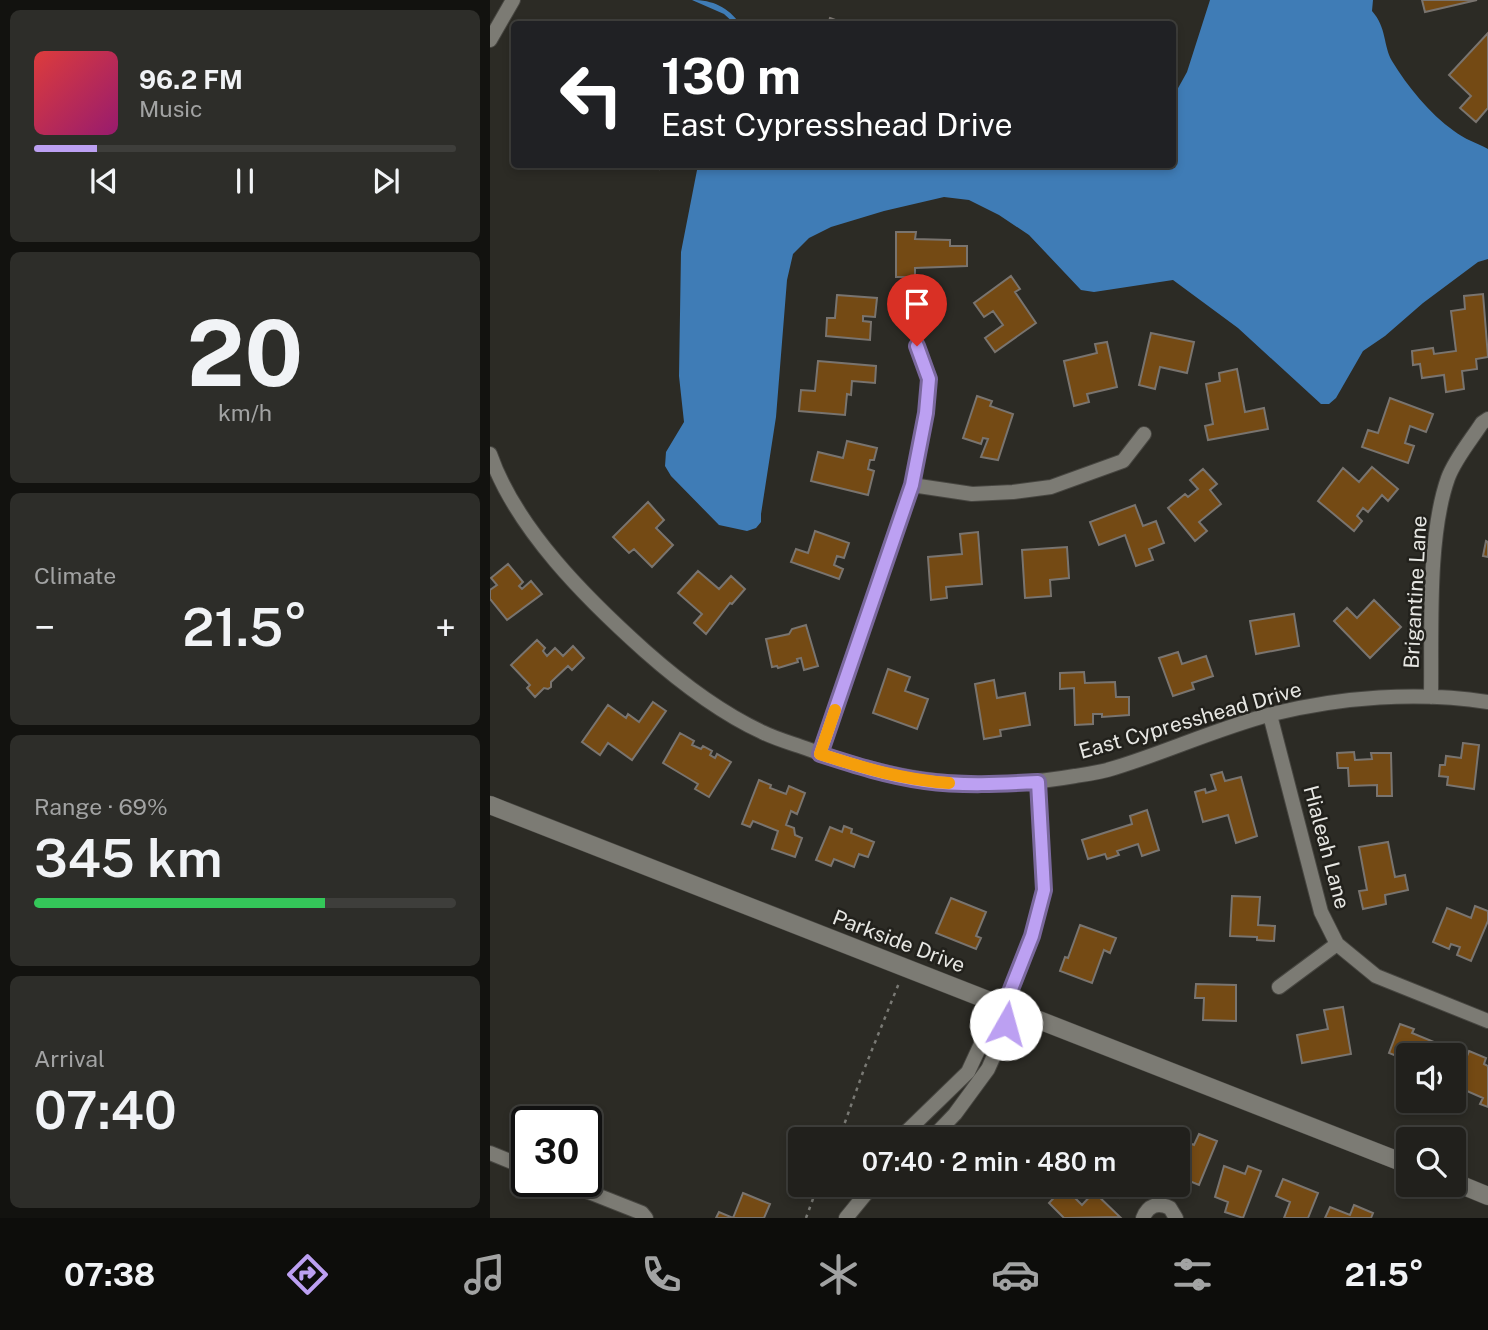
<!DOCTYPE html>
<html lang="en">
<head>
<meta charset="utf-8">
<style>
  :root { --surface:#21201c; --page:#2d2d29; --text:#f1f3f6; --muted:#a2a3a3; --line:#3e3e3b; --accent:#bca0f2 }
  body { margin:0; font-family:"Public Sans",sans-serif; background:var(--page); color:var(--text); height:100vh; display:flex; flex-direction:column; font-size:26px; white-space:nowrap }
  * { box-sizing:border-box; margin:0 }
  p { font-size:23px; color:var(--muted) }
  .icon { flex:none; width:38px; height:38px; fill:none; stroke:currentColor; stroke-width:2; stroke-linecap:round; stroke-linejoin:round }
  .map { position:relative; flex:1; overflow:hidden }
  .details { display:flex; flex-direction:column; gap:10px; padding:10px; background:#12120f; width:490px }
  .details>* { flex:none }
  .banner { position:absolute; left:21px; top:21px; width:665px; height:147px; border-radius:7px; box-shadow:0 4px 10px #0003,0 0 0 2px var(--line); background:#202124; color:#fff; overflow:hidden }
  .fabs { position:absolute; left:906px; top:1043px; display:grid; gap:14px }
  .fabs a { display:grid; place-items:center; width:70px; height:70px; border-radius:7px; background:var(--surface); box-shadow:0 4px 10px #0003,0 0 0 2px var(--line); font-size:35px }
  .speed { position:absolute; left:21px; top:1106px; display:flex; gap:14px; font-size:35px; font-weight:700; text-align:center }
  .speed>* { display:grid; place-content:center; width:91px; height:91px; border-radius:50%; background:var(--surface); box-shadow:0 4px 10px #0003,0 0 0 2px var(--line); line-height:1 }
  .speed .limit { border:4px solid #111; border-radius:10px; background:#fff; color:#111 }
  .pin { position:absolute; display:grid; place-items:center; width:60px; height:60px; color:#fff; margin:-72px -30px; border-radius:50% 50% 50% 0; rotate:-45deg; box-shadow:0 0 7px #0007 }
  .pin .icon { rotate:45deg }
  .me { position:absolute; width:77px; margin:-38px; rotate:7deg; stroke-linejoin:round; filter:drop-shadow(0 0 5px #0008) }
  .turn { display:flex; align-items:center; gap:24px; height:147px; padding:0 35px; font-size:32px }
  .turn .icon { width:91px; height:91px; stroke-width:2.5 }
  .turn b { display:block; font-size:49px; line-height:60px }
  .big { font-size:52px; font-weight:600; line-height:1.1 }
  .details .widget { flex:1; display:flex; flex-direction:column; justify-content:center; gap:10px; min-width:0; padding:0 24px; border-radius:10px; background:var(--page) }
  .details .dial { align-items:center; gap:0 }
  .dial b { font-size:91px; line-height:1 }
  .song { display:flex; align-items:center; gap:21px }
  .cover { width:84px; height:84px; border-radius:10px; background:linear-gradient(135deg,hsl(0 70% 55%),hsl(320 70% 35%)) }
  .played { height:7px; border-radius:4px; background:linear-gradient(90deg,var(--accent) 15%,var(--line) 15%) }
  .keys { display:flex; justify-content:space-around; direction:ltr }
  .heat { display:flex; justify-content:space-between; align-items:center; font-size:38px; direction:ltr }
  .charge { height:10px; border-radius:5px; background:linear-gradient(90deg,#34c759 69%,var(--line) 0) }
  .trip { position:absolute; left:298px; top:1127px; width:402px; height:70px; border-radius:7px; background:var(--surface); box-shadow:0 4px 10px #0003,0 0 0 2px var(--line); font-weight:600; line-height:70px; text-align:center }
  .tabs { display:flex; height:112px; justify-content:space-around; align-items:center; background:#0d0d0b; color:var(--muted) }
  .tabs .icon { width:49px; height:49px }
  .tabs .selected { color:var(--accent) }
  .tabs b { font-size:32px; color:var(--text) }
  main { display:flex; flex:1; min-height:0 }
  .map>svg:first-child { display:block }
  .water { fill:#3f7cb6 }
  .building { fill:#744a14; stroke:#79746f; stroke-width:2 }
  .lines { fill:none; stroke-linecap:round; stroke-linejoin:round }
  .lane-casing { stroke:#474641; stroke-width:9 }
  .street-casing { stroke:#474641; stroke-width:16 }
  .secondary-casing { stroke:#474641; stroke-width:19 }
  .path { stroke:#797974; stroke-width:2.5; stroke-dasharray:3.5 5; stroke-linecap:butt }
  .lane { stroke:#7c7b74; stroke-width:7 }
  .street { stroke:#7c7b74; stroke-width:14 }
  .secondary { stroke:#7c7b74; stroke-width:18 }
  .route-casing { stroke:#7a689d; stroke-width:18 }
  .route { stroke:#bca0f2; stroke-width:12 }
  .slow { stroke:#f59e0b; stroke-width:12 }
  .labels { text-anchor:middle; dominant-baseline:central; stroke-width:5; stroke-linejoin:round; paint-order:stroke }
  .street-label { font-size:21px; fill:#e7e7e3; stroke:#22211c }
</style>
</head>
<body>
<main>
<section class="details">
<div class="widget">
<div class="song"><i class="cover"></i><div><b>96.2 FM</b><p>Music</p></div></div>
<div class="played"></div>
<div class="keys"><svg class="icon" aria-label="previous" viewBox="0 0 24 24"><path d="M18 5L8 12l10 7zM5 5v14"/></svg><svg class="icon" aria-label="pause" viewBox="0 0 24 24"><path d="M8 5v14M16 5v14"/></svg><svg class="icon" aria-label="next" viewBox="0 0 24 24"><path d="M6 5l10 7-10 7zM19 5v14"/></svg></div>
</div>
<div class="widget dial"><b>20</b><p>km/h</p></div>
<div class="widget"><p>Climate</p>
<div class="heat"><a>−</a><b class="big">21.5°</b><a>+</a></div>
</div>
<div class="widget"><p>Range · 69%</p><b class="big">345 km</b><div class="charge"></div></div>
<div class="widget"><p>Arrival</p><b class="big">07:40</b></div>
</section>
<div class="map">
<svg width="998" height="1218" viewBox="0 0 998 1218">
  <rect width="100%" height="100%" fill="#2c2b25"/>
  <!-- water -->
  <path class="water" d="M202 0C223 0 238 7 250 24H245L234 14Z
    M720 0H883L882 11C897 28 893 45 902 61 918 87 939 113 964 131 974 139 987 143 998 149V259L988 262 933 303 895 336 873 351 846 398 839 404H831L748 328 683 280 604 292 591 290 539 235 509 215 479 200 454 197 394 211 341 227 319 238 303 254 297 280 286 417 271 514V522L266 528 257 531 229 525 181 476 175 466 176 452 194 422 189 376 191 252 208 165 682 164 683 91 687 90 697 72Z"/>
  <!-- building -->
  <path class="building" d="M932 0H987L935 12Z
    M340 18 356 24H338Z
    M998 33V108L986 122 970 108 981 96 959 75Z
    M148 164H170L169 169Z
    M406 232H426L425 239 460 240V246H477V266L425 268V277H406Z
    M521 276 530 289 525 292 546 323 505 352 495 338 513 325 503 311 494 317 484 303Z
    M993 294 998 357 986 359 987 369 972 371 974 389 956 392 954 375 932 378 930 364 923 365 922 351 943 348 944 354 966 351 961 311 975 309 974 296Z
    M347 295 387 298 385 317 373 316V321L381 322 380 340 336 336 337 318H345Z
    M661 333 704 342 697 373 670 367 665 389 649 385Z
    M617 342 627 387 597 394 599 402 584 406 574 361 607 353 605 344Z
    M328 361 386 366 385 383 362 381 361 395 357 394 355 415 309 411 311 390 325 391Z
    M747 369 755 412 774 408 778 429 718 440 715 426 723 424 716 384 730 381 729 373Z
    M487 396 502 401 500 406 523 414 508 460 491 457 498 439 493 438 491 444 473 438Z
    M900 398 943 414 936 432 920 426 915 443 924 446 918 463 872 447 878 430 888 433Z
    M357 441 387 448 384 460H380L378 469 384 471 378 495 321 481 328 452 353 458Z
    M882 467 908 489 898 501 892 495 878 512 873 508 867 516 872 521 864 531 828 501 853 468 869 482Z
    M713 469 727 484 720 490 731 504 709 522 717 531 705 541 678 508 695 494 698 497 708 489 700 480Z
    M158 502 174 520 166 528 183 545 162 567 144 549 139 553 123 537Z
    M645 505 653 526 666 521 674 543 659 549 663 560 646 566 635 535 609 545 600 522Z
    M325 531 359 543 354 558 347 556 344 565 353 569 349 579 301 562 306 549 318 553Z
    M488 532 492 584 456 587 457 598 441 600 438 557 472 554 470 534Z
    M996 541 998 542V557L993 556Z
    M577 547 579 578 560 580 561 596 535 598 532 550Z
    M18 564 33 582 29 586 32 589 41 581 52 594 17 620 0 599V590L7 585 1 578Z
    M208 571 229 589 241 576 255 589 242 604 240 603 216 634 204 623 212 614 188 593Z
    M884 600 911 627 880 658 844 621 857 608 867 618Z
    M804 614 809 646 766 654 760 621Z
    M316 625 328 666 314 670 311 658 307 659 308 662 288 668 287 666 282 667 276 639 299 634 302 629Z
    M47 640 55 648 53 651 57 656 65 648 73 656 83 646 94 658 82 670 78 666 61 682V687L58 689 54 688 45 697 37 688 40 685 21 665Z
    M688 652 692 664 716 656 723 676 702 683 704 689 683 696 669 658Z
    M398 669 420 677 415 691 438 699 427 729 383 713Z
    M594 672 595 683 625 682 626 697H639V715L612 717V714H603V724L585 725 584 688 570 689V673Z
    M504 680 507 698 535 693 540 725 510 730 511 736 494 739 485 684Z
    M163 702 176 711 142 760 118 743 110 755 92 742 118 705 136 718 138 714 149 722Z
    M190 733 204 741 202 745 211 749 213 746 222 751 220 755 225 758 227 754 241 762 219 797 205 789 208 784 173 763Z
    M973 743 989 745 984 789 957 785 958 777 949 776 950 765H955L956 756 971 758Z
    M864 752 865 760 882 759 881 753H901L902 796H887V785L859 786 858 768H848L847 753Z
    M732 772 735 781 751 777 767 836 746 843 738 815 713 822 705 792 715 789 716 793 726 790 721 775Z
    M269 780 281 785 280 788 296 794 299 786 315 793 307 814 301 811 296 825 304 828 305 835 312 838 305 857 282 849 288 831 263 821 260 827 252 824Z
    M657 810 669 850 652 856 648 844 627 851 629 855 617 859 615 854 598 859 592 840 642 824 640 816Z
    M354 826 362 829 361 833 384 842 378 857 369 854 364 867 344 859 341 866 326 860 340 827 352 832Z
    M898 842 905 877 915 875 918 890 895 895 896 904 873 909 869 891 877 890 869 847Z
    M742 896 770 897 768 925 785 926 784 941 767 940V937L740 936Z
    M461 898 496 912 486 936 491 938 486 949 446 933Z
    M985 906 998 911V921L981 961 967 955 970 947 961 944 959 949 943 942 957 908 981 918Z
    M590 925 626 938 620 953 614 950 602 983 570 971 575 957 578 958Z
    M706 984 746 985V1021L713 1020 714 998H705Z
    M853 1007 861 1054 812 1063 807 1035 838 1029 834 1010Z
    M910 1024 924 1029 922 1033 944 1042 938 1055H919V1061L899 1053Z
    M979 1051 996 1058 994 1064 998 1066V1107L990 1104 993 1098 970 1088 973 1080 968 1078Z
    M709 1134 727 1141 709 1185 692 1178 695 1172 688 1169V1139H683L684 1137 704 1145Z
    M734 1166 755 1174 758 1166 771 1171 753 1218 735 1212 738 1202 725 1197Z
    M793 1179 828 1193 818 1218H794L800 1202 786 1196Z
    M618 1185H646L630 1198Z
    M574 1187 592 1205 604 1192 630 1217 574 1218 559 1203Z
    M253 1193 280 1204 274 1218H226L229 1212 243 1218Z
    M864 1205 883 1213 881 1218H835L840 1207 860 1215Z"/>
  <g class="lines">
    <defs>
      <path id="lane" d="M115 164H124"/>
      <path id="street" d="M0 40 23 0
        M0 454C26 529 97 599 155 651 190 682 229 712 272 732 286 739 301 743 315 748 407 782 488 793 585 776 598 774 612 772 624 768 677 752 728 728 782 714 851 697 927 691 998 702
        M422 485 482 494 523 492 561 487 633 461 654 434
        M941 697C942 633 937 537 958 478 965 459 981 440 992 423L998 419
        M780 715 831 912 847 944 886 976 998 1021
        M330 754 422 485 436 413 439 378 427 346
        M789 987 847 944
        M409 1139 478 1072 503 1018 514 1007 542 936 554 890 548 782
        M441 1139 465 1114 498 1069 516 1029 514 1007
        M0 1153 37 1168
        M71 1181 152 1213 156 1218
        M356 1218 383 1185
        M653 1218C658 1205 668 1202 680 1208L686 1218"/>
      <path id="secondary" d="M0 805 919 1165
        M964 1182 998 1196"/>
    </defs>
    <!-- lane casing -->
    <use href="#lane" class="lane-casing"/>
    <!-- street casing -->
    <use href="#street" class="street-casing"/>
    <!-- secondary casing -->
    <use href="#secondary" class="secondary-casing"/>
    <!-- path -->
    <path class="path" d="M349 1139 373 1072 409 983
      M316 1218 328 1185"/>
    <!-- lane -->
    <use href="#lane" class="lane"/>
    <!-- street -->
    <use href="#street" class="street"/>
    <!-- secondary -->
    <use href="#secondary" class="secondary"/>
  </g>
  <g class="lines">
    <defs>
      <path id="route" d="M427 346 439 379 436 413 422 485 330 754C364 765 398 776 435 781 472 786 511 784 548 782L554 890 542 936 514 1007 516 1024"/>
    </defs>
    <!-- route casing -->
    <use href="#route" class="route-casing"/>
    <!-- route -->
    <use href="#route" class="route"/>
    <!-- slow -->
    <path class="slow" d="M345 710 330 754C373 768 414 780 459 783"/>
  </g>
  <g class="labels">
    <!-- street labels -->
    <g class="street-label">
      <text transform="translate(925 592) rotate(-87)">Brigantine Lane</text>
      <text transform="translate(700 720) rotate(-16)">East Cypresshead Drive</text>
      <text transform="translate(837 847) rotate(75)">Hialeah Lane</text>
      <text transform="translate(409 941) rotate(21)">Parkside Drive</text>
    </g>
  </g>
</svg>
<div class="fabs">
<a><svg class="icon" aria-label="sound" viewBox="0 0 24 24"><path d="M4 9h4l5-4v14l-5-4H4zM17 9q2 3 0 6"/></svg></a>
<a><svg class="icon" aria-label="search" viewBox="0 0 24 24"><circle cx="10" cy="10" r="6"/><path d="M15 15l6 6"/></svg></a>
</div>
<div class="speed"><div class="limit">30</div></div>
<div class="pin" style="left:427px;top:346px;background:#d93025"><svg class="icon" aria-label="arrive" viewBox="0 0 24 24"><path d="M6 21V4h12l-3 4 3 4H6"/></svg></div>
<svg class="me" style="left:516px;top:1024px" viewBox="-20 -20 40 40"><circle r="19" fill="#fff"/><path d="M0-13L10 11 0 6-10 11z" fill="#bca0f2"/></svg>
<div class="trip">07:40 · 2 min · 480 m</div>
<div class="banner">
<div class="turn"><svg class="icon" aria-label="left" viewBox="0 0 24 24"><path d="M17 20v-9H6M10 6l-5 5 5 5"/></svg><div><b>130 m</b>East Cypresshead Drive</div></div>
</div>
</div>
</main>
<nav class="tabs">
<b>07:38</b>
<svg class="icon selected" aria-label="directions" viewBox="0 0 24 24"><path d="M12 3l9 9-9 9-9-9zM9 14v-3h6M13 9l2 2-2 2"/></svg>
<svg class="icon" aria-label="music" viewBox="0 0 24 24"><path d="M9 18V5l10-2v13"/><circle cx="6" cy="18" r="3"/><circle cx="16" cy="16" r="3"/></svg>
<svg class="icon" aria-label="phone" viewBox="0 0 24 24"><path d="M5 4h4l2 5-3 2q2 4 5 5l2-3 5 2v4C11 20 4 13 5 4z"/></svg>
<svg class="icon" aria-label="climate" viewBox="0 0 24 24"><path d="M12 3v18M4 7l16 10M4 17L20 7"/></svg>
<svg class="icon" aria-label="car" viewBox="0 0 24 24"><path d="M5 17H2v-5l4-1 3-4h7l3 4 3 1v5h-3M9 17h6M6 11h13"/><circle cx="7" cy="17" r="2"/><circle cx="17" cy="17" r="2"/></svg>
<svg class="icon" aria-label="filters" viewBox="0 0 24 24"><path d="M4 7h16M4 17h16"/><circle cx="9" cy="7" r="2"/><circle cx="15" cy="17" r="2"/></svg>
<b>21.5°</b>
</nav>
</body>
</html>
